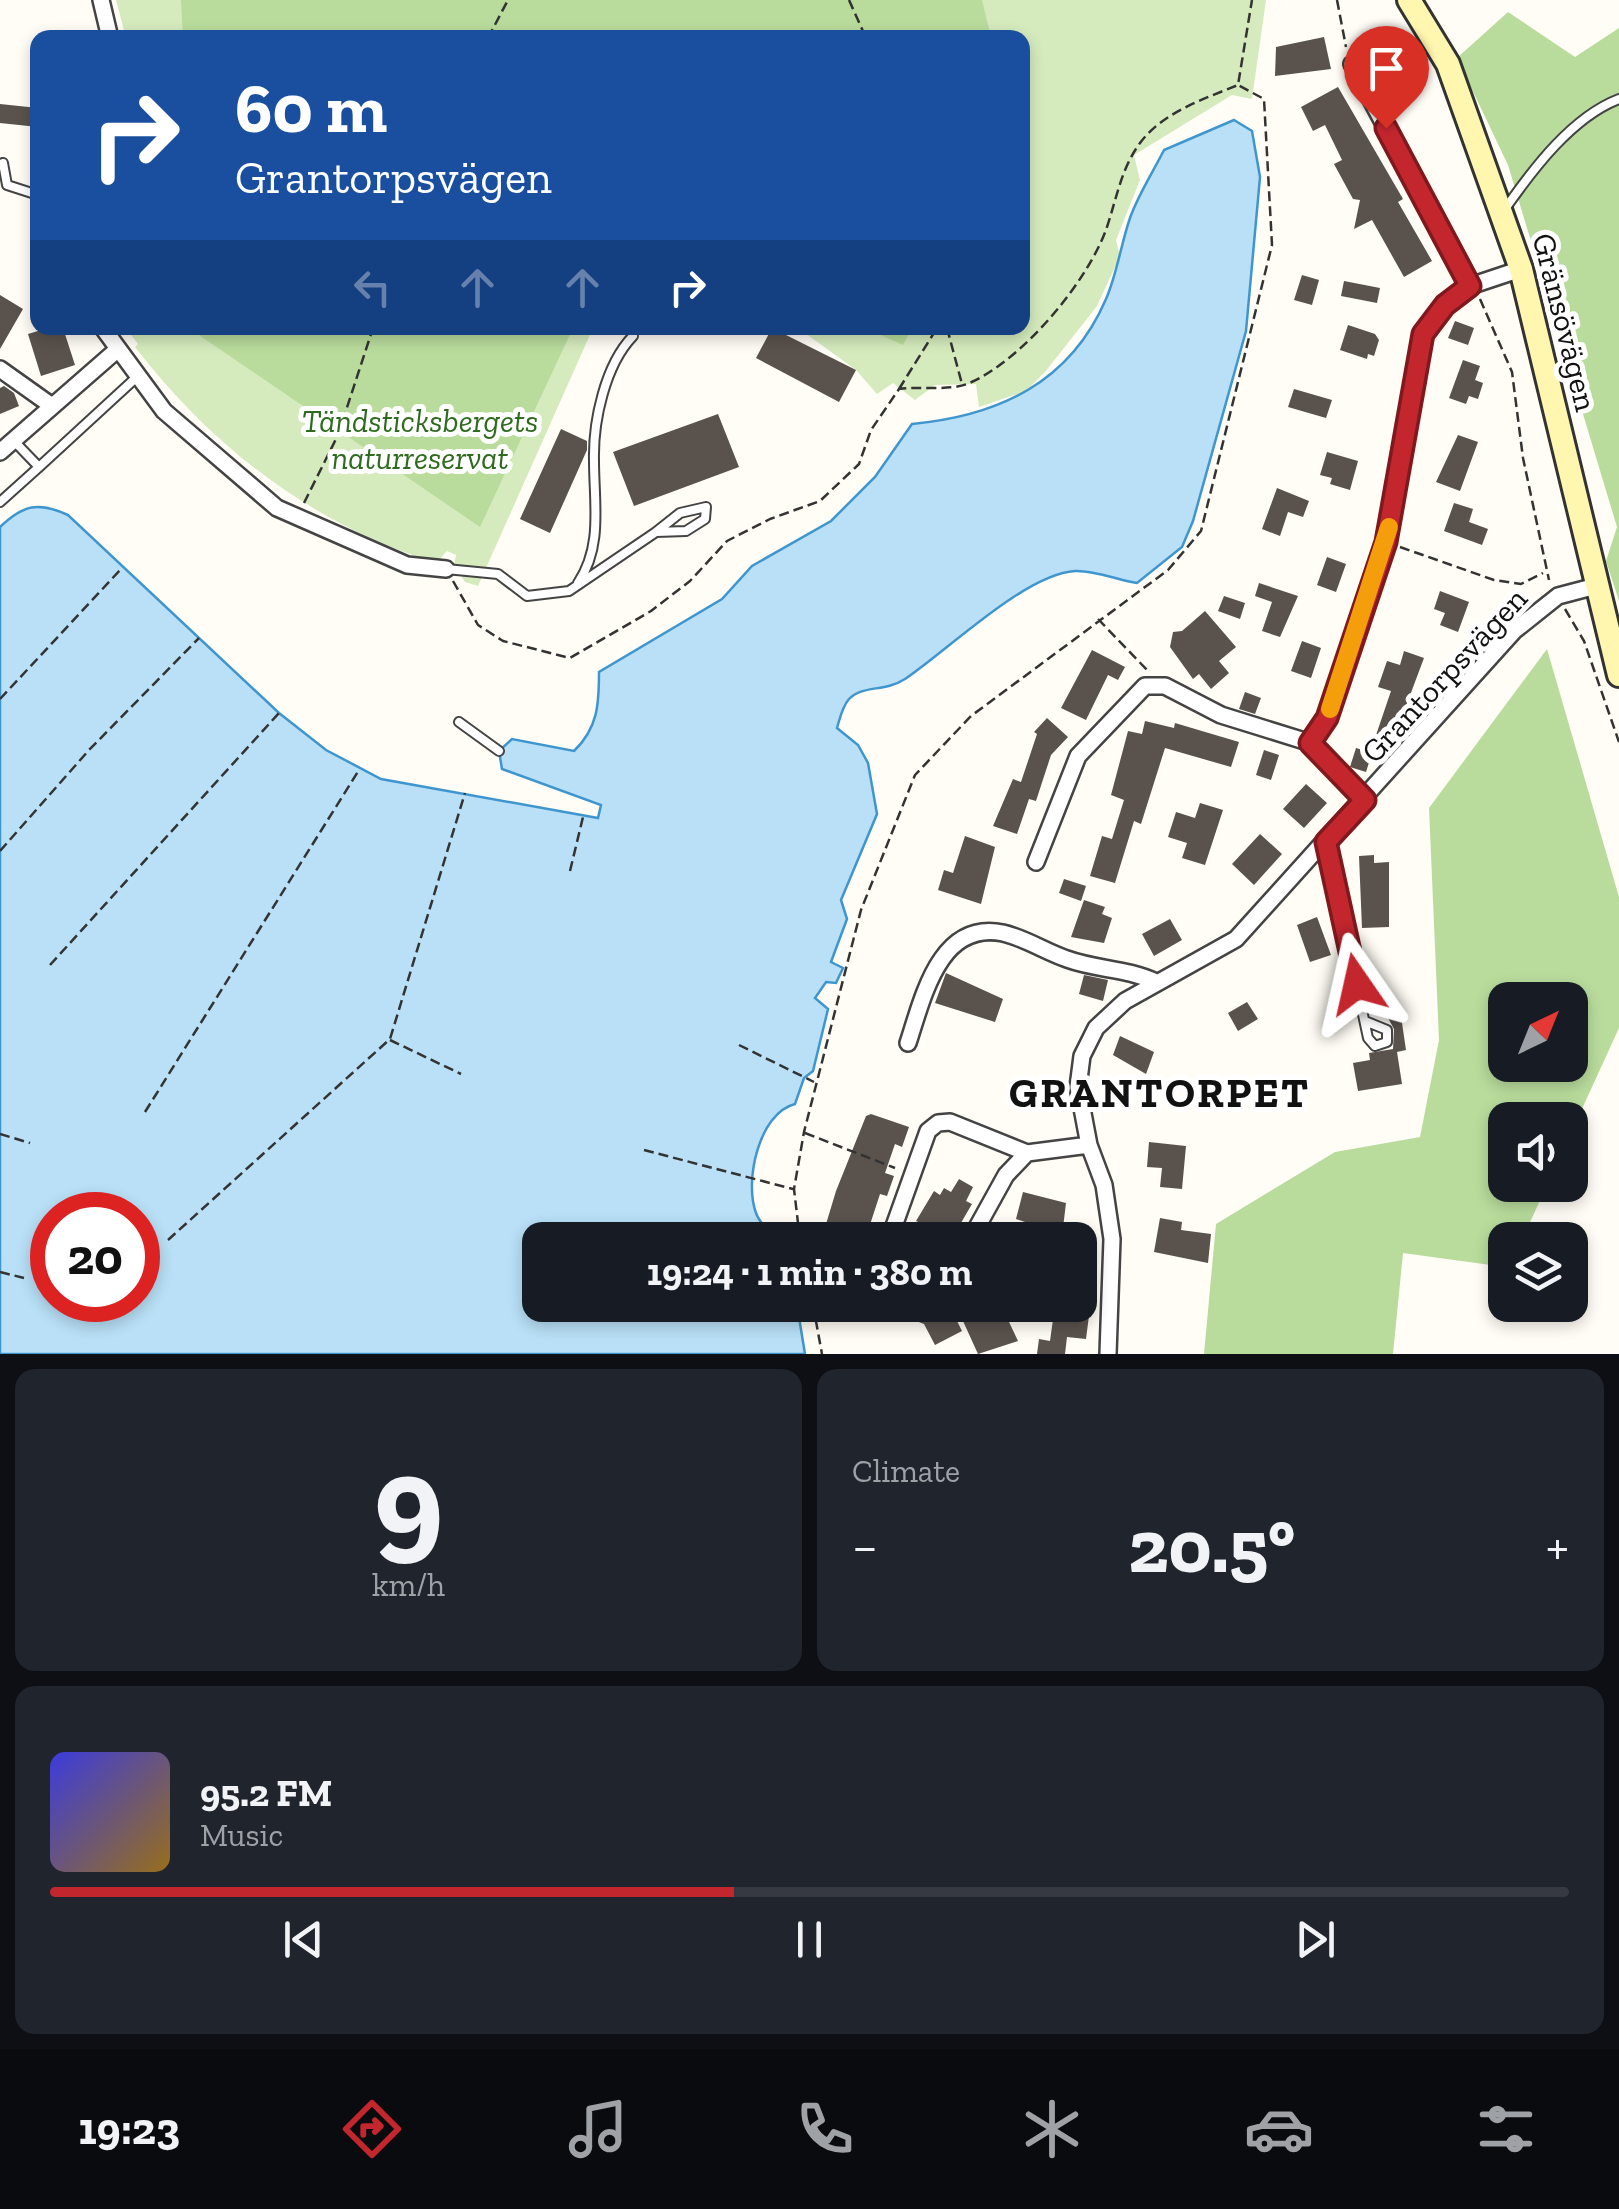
<!DOCTYPE html>
<html lang="en">
<head>
<meta charset="utf-8">
<style>
  :root { --surface:#171b24; --page:#20242c; --text:#f1f3f6; --muted:#9ea1a6; --line:#363941; --accent:#c4262e }
  body { margin:0; font-family:"Zilla Slab",serif; background:var(--page); color:var(--text); height:100vh; display:flex; flex-direction:column; font-size:38px; white-space:nowrap }
  * { box-sizing:border-box; margin:0 }
  p { font-size:32px; color:var(--muted) }
  .icon { flex:none; width:55px; height:55px; fill:none; stroke:currentColor; stroke-width:2; stroke-linecap:round; stroke-linejoin:round }
  .map { position:relative; height:1354px; overflow:hidden }
  .panel { display:flex; flex-direction:column; gap:15px; padding:15px; background:#0d0f14; flex:1 }
  .panel>* { flex:none }
  .top-card { position:absolute; left:30px; top:30px; width:1000px; height:305px; border-radius:20px; box-shadow:0 5px 15px #0003; background:#1a4fa0; color:#fff; overflow:hidden }
  .needle { width:65px; rotate:43deg }
  .buttons { position:absolute; left:1488px; top:982px; display:grid; gap:20px }
  .buttons a { display:grid; place-items:center; width:100px; height:100px; border-radius:20px; background:var(--surface); box-shadow:0 5px 15px #0003; font-size:50px }
  .speed { position:absolute; left:30px; top:1192px; display:flex; gap:20px; font-size:50px; font-weight:700; text-align:center }
  .speed>* { display:grid; place-content:center; width:130px; height:130px; border-radius:50%; background:var(--surface); box-shadow:0 5px 15px #0003; line-height:1 }
  .speed .limit { border:15px solid #d22; background:#fff; color:#111 }
  .pin { position:absolute; display:grid; place-items:center; width:85px; height:85px; color:#fff; margin:-102px -42px; border-radius:50% 50% 50% 0; rotate:-45deg; box-shadow:0 0 10px #0007 }
  .pin .icon { rotate:45deg }
  .me { position:absolute; width:110px; margin:-55px; rotate:349deg; stroke-linejoin:round; filter:drop-shadow(0 0 8px #0008) }
  .turn { display:flex; align-items:center; gap:35px; height:210px; padding:0 40px; font-size:45px }
  .turn .icon { width:130px; height:130px; stroke-width:2.5 }
  .turn b { display:block; font-size:70px; line-height:85px }
  .lanes { display:flex; align-items:center; height:95px; padding:0 40px; background:#0003; justify-content:center; gap:50px; direction:ltr }
  .lanes .off { opacity:.35 }
  .big { font-size:75px; font-weight:800; line-height:1.1 }
  .panel .card { flex:1; display:flex; flex-direction:column; justify-content:center; gap:15px; min-width:0; padding:0 35px; border-radius:20px; background:var(--page) }
  .panel .dial { align-items:center; gap:0 }
  .dial b { font-size:130px; line-height:1 }
  .song { display:flex; align-items:center; gap:30px }
  .cover { width:120px; height:120px; border-radius:15px; background:linear-gradient(135deg,hsl(240 70% 55%),hsl(40 70% 35%)) }
  .played { height:10px; border-radius:5px; background:linear-gradient(90deg,var(--accent) 45%,var(--line) 45%) }
  .keys { display:flex; justify-content:space-around; direction:ltr }
  .heat { display:flex; justify-content:space-between; align-items:center; font-size:55px; direction:ltr }
  .panel .tiles { flex:1; display:grid; gap:15px; grid-template-columns:1fr 1fr }
  .card:last-child { grid-column:span 2 }
  .trip { position:absolute; left:522px; top:1222px; width:575px; height:100px; border-radius:20px; background:var(--surface); box-shadow:0 5px 15px #0003; font-weight:800; line-height:100px; text-align:center }
  .tab-bar { display:flex; height:160px; justify-content:space-around; align-items:center; background:#090b0e; color:var(--muted) }
  .tab-bar .icon { width:70px; height:70px }
  .tab-bar .selected { color:var(--accent) }
  .tab-bar b { font-size:45px; color:var(--text) }
  .map>svg:first-child { display:block }
  .green { fill:#d5ebbd }
  .forest { fill:#b9dc9c; fill-rule:evenodd }
  .water { fill:#b9e0f7; stroke:#3f96cf; stroke-width:2.5; fill-rule:evenodd }
  .building { fill:#5a524d }
  .lines { fill:none; stroke-linecap:round; stroke-linejoin:round }
  .lane-casing { stroke:#444; stroke-width:12 }
  .street-casing { stroke:#444; stroke-width:20 }
  .secondary-casing { stroke:#333; stroke-width:28 }
  .path { stroke:#333; stroke-width:2.5; stroke-dasharray:10 5; stroke-linecap:butt }
  .lane { stroke:#fff; stroke-width:8 }
  .street { stroke:#fff; stroke-width:15 }
  .secondary { stroke:#fff6b0; stroke-width:22 }
  .route-casing { stroke:#7f191e; stroke-width:25 }
  .route { stroke:#c4262e; stroke-width:18 }
  .slow { stroke:#f59e0b; stroke-width:18 }
  .labels { text-anchor:middle; dominant-baseline:central; stroke-width:10; stroke-linejoin:round; paint-order:stroke }
  .street-label { font-size:32px; fill:#111; stroke:#fff }
  .park-label { font-size:32px; font-style:italic; fill:#2f6b1f; stroke:#fff }
  .district-label { font-size:42px; font-weight:bold; letter-spacing:2.5px; fill:#111; stroke:#fff }
</style>
</head>
<body>
<div class="map">
<svg width="1619" height="1354" viewBox="0 0 1619 1354">
  <rect width="100%" height="100%" fill="#fffdf5"/>
  <!-- green -->
  <path class="green" d="M116 0H1266L1252 99 1232 95 1134 155 1140 180 1116 240 1120 256 1097 306 1045 372 1026 391 979 407 976 384 935 385 915 400 893 383 877 394 856 370 798 328H1022V38H126Z
    M132 328H593L478 586 465 582 454 565 456 555 447 551 436 563C312 524 214 449 135 347L138 344 128 331Z"/>
  <!-- forest -->
  <path class="forest" d="M181 0H982L991 37 183 38Z
    M1508 12 1575 57 1619 28V601L1606 561 1617 527 1508 165 1457 58Z
    M195 328H573L480 527 196 333Z
    M865 328H912L903 345Z
    M1547 649 1619 897V1028L1570 1135V1120H1505V1185H1547L1522 1240H1505V1267L1403 1253 1393 1354H1204L1216 1224 1335 1152 1420 1137 1439 1040 1429 808ZM1570 1000V1065H1505V1000Z"/>
  <!-- water -->
  <path class="water" d="M1234 120 1252 131 1260 177 1246 331 1193 521 1182 547 1137 583C1118 580 1094 570 1075 571 1025 574 947 651 905 679 885 692 862 685 849 699 842 707 840 718 837 728L858 745 868 763 877 814 841 900 847 919 831 962 843 968 836 983 826 982 815 998 828 1009 813 1071 804 1078 795 1104C759 1113 744 1181 756 1213 759 1222 769 1232 774 1240H540V1305H797L805 1354H0V527C23 505 38 501 68 515L279 713 326 750 381 779 598 818 601 805 502 769 499 751 512 739 574 751C598 728 599 704 599 672L722 599 752 566 831 521 875 477 912 424C998 416 1070 383 1106 299 1117 274 1121 244 1130 218 1138 195 1153 172 1164 150ZM52 1215H138V1300H52Z"/>
  <!-- building -->
  <path class="building" d="M1324 37 1331 69 1275 76 1276 47Z
    M1338 87 1403 199 1398 202 1432 261 1404 277 1372 220 1354 229 1360 200 1353 199 1334 164 1342 160 1325 125 1313 131 1301 107Z
    M0 104 38 108V127L0 123Z
    M1302 275 1319 280 1312 305 1294 300Z
    M1344 281 1380 288 1377 303 1341 296Z
    M0 295 23 309 0 349Z
    M1455 321 1474 328 1468 345 1448 338Z
    M1348 325 1375 334 1379 340 1374 356 1368 354 1367 359 1340 350Z
    M48 328H63L75 365 41 376 28 334Z
    M772 328 856 370 839 402 756 358Z
    M1463 360 1480 366 1475 380 1483 383 1478 399 1469 396 1466 404 1449 398Z
    M4 386 14 393 19 406 0 414V388Z
    M1294 389 1332 400 1326 418 1288 407Z
    M718 414 739 467 634 506 613 452Z
    M561 429 587 441V450L550 533 520 519Z
    M1458 435 1478 442 1460 491 1436 482Z
    M1327 452 1358 461 1350 490 1330 484 1332 478 1320 475Z
    M1277 488 1309 501 1303 517 1288 512 1280 536 1262 529Z
    M1454 503 1473 509 1469 522 1488 529 1482 545 1444 531Z
    M1327 557 1346 564 1336 592 1317 585Z
    M1259 583 1298 596 1280 637 1262 631 1272 602 1255 596Z
    M1440 591 1469 602 1458 632 1440 625 1445 613 1434 609Z
    M1224 596 1245 603 1240 619 1218 611Z
    M1205 611 1236 647 1219 661 1229 673 1211 689 1199 674 1193 679 1170 647 1173 632 1182 631Z
    M1302 641 1321 648 1311 678 1291 671Z
    M1092 650 1125 667 1118 680 1108 675 1086 720 1061 708Z
    M1404 651 1424 658 1391 746 1374 741 1391 691 1378 687 1387 661 1400 665Z
    M1245 692 1261 698 1255 714 1239 709Z
    M1047 718 1068 737 1051 755 1036 801 1029 799 1017 834 993 826 1013 779 1021 782 1037 734 1034 732Z
    M1145 721 1174 728 1175 723 1239 742 1231 767 1165 748 1141 824 1134 821 1115 883 1090 876 1102 836 1112 839 1124 800 1111 795 1128 731 1142 734Z
    M1356 748 1372 753 1366 772 1350 767Z
    M1264 750 1279 755 1271 780 1256 775Z
    M1306 784 1327 803 1304 828 1283 809Z
    M1200 803 1223 810 1205 865 1182 858 1187 843 1168 837 1176 812 1195 818Z
    M1260 834 1282 854 1254 885 1232 864Z
    M965 836 995 847 981 904 938 890 944 870 953 873Z
    M1374 855V863L1389 862V927L1362 928 1359 856Z
    M1064 879 1086 886 1081 901 1059 893Z
    M1084 900 1105 907 1102 914 1112 918 1104 943 1071 937Z
    M1317 917 1331 955 1310 962 1297 925Z
    M1170 919 1182 940 1154 956 1142 934Z
    M946 973 1003 999 995 1022 935 1003Z
    M1084 975 1108 980 1103 1001 1079 994Z
    M1247 1002 1258 1019 1238 1031 1228 1013Z
    M1401 1016 1406 1050 1397 1052 1402 1084 1358 1091 1353 1063 1370 1060 1369 1053 1393 1049 1394 1029 1388 1018Z
    M1120 1036 1154 1052 1146 1074 1113 1055Z
    M871 1114 909 1127 902 1147 895 1144 885 1173 894 1176 887 1196 880 1194 865 1240H829L823 1234 836 1191 866 1116Z
    M1149 1142 1186 1146 1182 1189 1160 1187 1162 1168 1147 1167Z
    M959 1179 973 1187 966 1201 972 1204 951 1240H916L923 1224 916 1221 934 1191 940 1195 944 1188 951 1192Z
    M1023 1192 1066 1203 1062 1236 1024 1226 1025 1222 1016 1219Z
    M1160 1218 1182 1222 1181 1230 1211 1234 1208 1263 1154 1252Z
    M875 1305H949L962 1331 935 1345 924 1324Z
    M1001 1305 1018 1341 978 1354 963 1321Z
    M1055 1305 1090 1308 1086 1339 1067 1337 1065 1354H1037L1039 1339 1050 1341Z"/>
  <g class="lines">
    <defs>
      <path id="lane" d="M3 163 7 185 38 195
        M1505 209C1533 169 1572 117 1619 99
        M39 467 139 375
        M0 502 39 467 13 440
        M446 569 498 574 527 596 569 591 656 532 686 531 705 519 706 507 680 513 656 532
        M578 583C603 546 594 503 594 461 593 421 605 365 633 336
        M459 722 499 751
        M1326 842 1368 1038 1375 1046 1387 1042V1030L1365 1021"/>
      <path id="street" d="M101 0 110 38
        M1352 64 1470 286
        M103 328 164 411 277 508 407 565 446 569
        M0 369 52 406
        M0 452 118 349
        M1311 743 1327 718 1386 542 1423 334 1445 305 1470 286 1521 269
        M1036 862 1078 756 1145 686H1165L1221 715 1311 743 1365 800
        M908 1043C923 998 939 920 1003 933 1025 938 1046 952 1067 959 1097 970 1127 968 1156 982
        M889 1240 928 1131 938 1123 950 1122 1027 1153 1089 1145
        M970 1240 1006 1175 1027 1153
        M1108 1354 1112 1239 1104 1185 1089 1145 1078 1087 1082 1056 1096 1028 1125 1001 1236 939 1514 631 1558 596 1596 586"/>
      <path id="secondary" d="M1409 0 1448 64 1521 269 1619 675"/>
    </defs>
    <!-- lane casing -->
    <use href="#lane" class="lane-casing"/>
    <!-- street casing -->
    <use href="#street" class="street-casing"/>
    <!-- secondary casing -->
    <use href="#secondary" class="secondary-casing"/>
    <!-- path -->
    <path class="path" d="M849 0 866 38
      M1337 0 1346 47
      M488 38 508 0
      M1480 299 1512 372 1523 458 1549 580
      M947 328 962 384
      M899 389 937 328
      M304 503 338 435 373 328
      M1400 547 1494 580 1521 584 1543 573
      M453 581 478 625 503 641 570 658 651 611 690 581 727 541 770 519 820 501 859 464 871 430 899 389C919 386 949 391 967 384 1021 362 1088 282 1107 227 1117 197 1121 169 1140 143 1163 112 1204 99 1238 85L1252 0
      M1565 609 1584 641 1619 742
      M1098 619 1148 671
      M0 699 122 568
      M0 851 89 750 199 638
      M570 871 583 817
      M50 965 279 713
      M390 1040 461 1074
      M739 1045 814 1082
      M145 1112 359 770
      M805 1133 895 1168
      M0 1134 30 1143
      M644 1150 793 1189
      M168 1240 390 1039 465 793
      M800 1240 794 1189 804 1132 861 910 915 775 971 716 1168 570 1201 531 1272 245 1264 99 1238 85
      M0 1272 24 1278
      M813 1305 822 1354"/>
    <!-- lane -->
    <use href="#lane" class="lane"/>
    <!-- street -->
    <use href="#street" class="street"/>
    <!-- secondary -->
    <use href="#secondary" class="secondary"/>
  </g>
  <g class="lines">
    <defs>
      <path id="route" d="M1357 984 1326 842 1365 800 1310 743 1327 718 1386 542 1423 334 1445 305 1470 286 1386 128"/>
    </defs>
    <!-- route casing -->
    <use href="#route" class="route-casing"/>
    <!-- route -->
    <use href="#route" class="route"/>
    <!-- slow -->
    <path class="slow" d="M1330 709 1389 527"/>
  </g>
  <g class="labels">
    <!-- street labels -->
    <g class="street-label">
      <text transform="translate(1565 322) rotate(76)">Gränsövägen</text>
      <text transform="translate(1444 675) rotate(-47)">Grantorpsvägen</text>
    </g>
    <!-- park labels -->
    <g class="park-label">
      <text x="420" y="421">Tändsticksbergets<tspan x="420" dy="37">naturreservat</tspan></text>
    </g>
    <!-- district labels -->
    <g class="district-label">
      <text x="1160" y="1092">GRANTORPET</text>
    </g>
  </g>
</svg>
<div class="buttons">
<a><svg class="needle" viewBox="-14 -14 28 28"><path d="M0-13l5 13h-10z" fill="#e53935"/><path d="M0 13l5-13h-10z" fill="#9ea1a6"/></svg></a>
<a><svg class="icon" aria-label="sound" viewBox="0 0 24 24"><path d="M4 9h4l5-4v14l-5-4H4zM17 9q2 3 0 6"/></svg></a>
<a><svg class="icon" aria-label="layers" viewBox="0 0 24 24"><path d="M12 4l9 5-9 5-9-5zM3 14l9 5 9-5"/></svg></a>
</div>
<div class="speed"><div class="limit">20</div></div>
<div class="pin" style="left:1386px;top:128px;background:#d93025"><svg class="icon" aria-label="arrive" viewBox="0 0 24 24"><path d="M6 21V4h12l-3 4 3 4H6"/></svg></div>
<svg class="me" style="left:1357px;top:984px" viewBox="-20 -20 40 40"><path d="M0-17L14 15 0 8-14 15z" fill="#c4262e" stroke="#fff" stroke-width="4"/></svg>
<div class="trip">19:24 · 1 min · 380 m</div>
<div class="top-card">
<div class="turn"><svg class="icon" aria-label="right" viewBox="0 0 24 24"><path d="M7 20v-9h11M14 6l5 5-5 5"/></svg><div><b>60 m</b>Grantorpsvägen</div></div>
<div class="lanes"><svg class="icon off" aria-label="left" viewBox="0 0 24 24"><path d="M17 20v-9H6M10 6l-5 5 5 5"/></svg><svg class="icon off" aria-label="ahead" viewBox="0 0 24 24"><path d="M12 20V5M6 11l6-6 6 6"/></svg><svg class="icon off" aria-label="ahead" viewBox="0 0 24 24"><path d="M12 20V5M6 11l6-6 6 6"/></svg><svg class="icon" aria-label="right" viewBox="0 0 24 24"><path d="M7 20v-9h11M14 6l5 5-5 5"/></svg></div>
</div>
</div>
<section class="panel">
<div class="tiles">
<div class="card dial"><b>9</b><p>km/h</p></div>
<div class="card"><p>Climate</p>
<div class="heat"><a>−</a><b class="big">20.5°</b><a>+</a></div>
</div>
<div class="card">
<div class="song"><i class="cover"></i><div><b>95.2 FM</b><p>Music</p></div></div>
<div class="played"></div>
<div class="keys"><svg class="icon" aria-label="previous" viewBox="0 0 24 24"><path d="M18 5L8 12l10 7zM5 5v14"/></svg><svg class="icon" aria-label="pause" viewBox="0 0 24 24"><path d="M8 5v14M16 5v14"/></svg><svg class="icon" aria-label="next" viewBox="0 0 24 24"><path d="M6 5l10 7-10 7zM19 5v14"/></svg></div>
</div>
</div>
</section>
<nav class="tab-bar">
<b>19:23</b>
<svg class="icon selected" aria-label="directions" viewBox="0 0 24 24"><path d="M12 3l9 9-9 9-9-9zM9 14v-3h6M13 9l2 2-2 2"/></svg>
<svg class="icon" aria-label="music" viewBox="0 0 24 24"><path d="M9 18V5l10-2v13"/><circle cx="6" cy="18" r="3"/><circle cx="16" cy="16" r="3"/></svg>
<svg class="icon" aria-label="phone" viewBox="0 0 24 24"><path d="M5 4h4l2 5-3 2q2 4 5 5l2-3 5 2v4C11 20 4 13 5 4z"/></svg>
<svg class="icon" aria-label="climate" viewBox="0 0 24 24"><path d="M12 3v18M4 7l16 10M4 17L20 7"/></svg>
<svg class="icon" aria-label="car" viewBox="0 0 24 24"><path d="M5 17H2v-5l4-1 3-4h7l3 4 3 1v5h-3M9 17h6M6 11h13"/><circle cx="7" cy="17" r="2"/><circle cx="17" cy="17" r="2"/></svg>
<svg class="icon" aria-label="filters" viewBox="0 0 24 24"><path d="M4 7h16M4 17h16"/><circle cx="9" cy="7" r="2"/><circle cx="15" cy="17" r="2"/></svg>
</nav>
</body>
</html>
